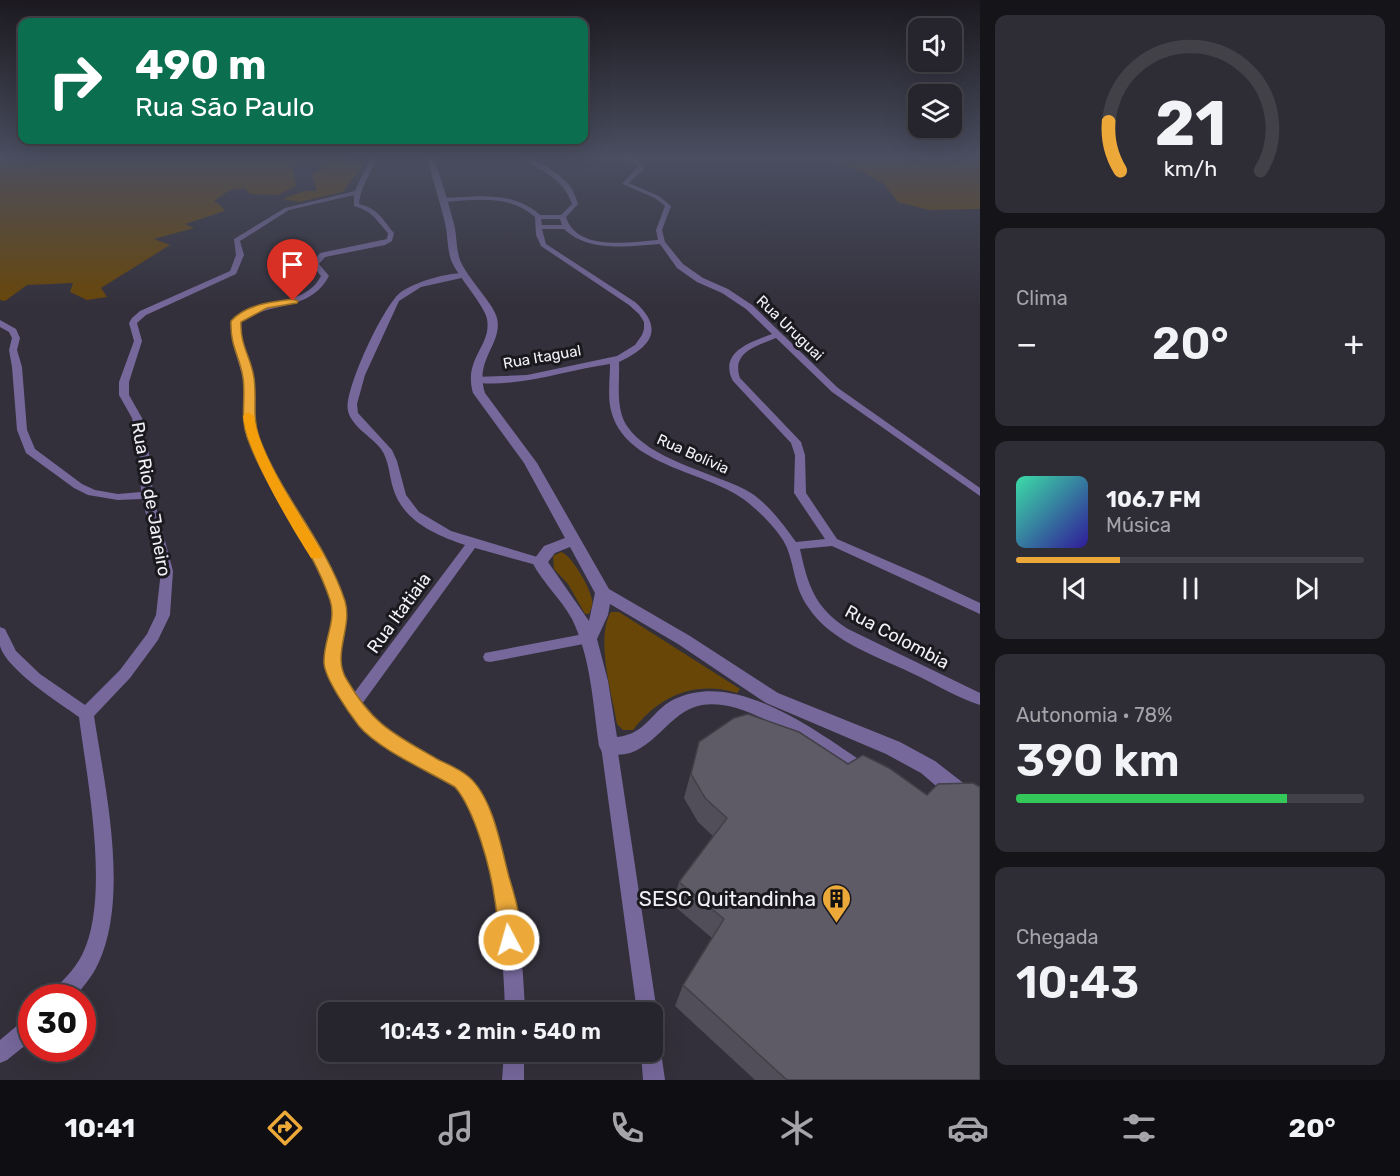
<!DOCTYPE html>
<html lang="pt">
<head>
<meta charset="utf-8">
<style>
  :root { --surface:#26242c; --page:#2e2c34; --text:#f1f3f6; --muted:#a4a4a9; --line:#424148; --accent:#eca93a }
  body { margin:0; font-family:Rubik,sans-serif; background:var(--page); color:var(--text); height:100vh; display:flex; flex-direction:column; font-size:22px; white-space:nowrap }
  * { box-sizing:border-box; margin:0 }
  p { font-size:20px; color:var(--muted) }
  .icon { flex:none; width:33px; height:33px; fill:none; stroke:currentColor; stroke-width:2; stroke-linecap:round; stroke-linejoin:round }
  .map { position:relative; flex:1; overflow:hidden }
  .details { display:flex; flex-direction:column; gap:15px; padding:15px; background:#151418; width:420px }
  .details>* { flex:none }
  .banner { position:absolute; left:18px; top:18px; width:570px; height:126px; border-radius:12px; box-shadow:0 6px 24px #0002,0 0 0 2px var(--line); background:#0b6e4f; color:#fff; overflow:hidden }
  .buttons { position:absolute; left:908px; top:18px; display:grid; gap:12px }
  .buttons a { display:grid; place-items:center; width:54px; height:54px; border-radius:12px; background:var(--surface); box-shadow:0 6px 24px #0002,0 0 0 2px var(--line); font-size:30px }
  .speed { position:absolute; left:18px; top:984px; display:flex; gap:12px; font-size:30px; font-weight:700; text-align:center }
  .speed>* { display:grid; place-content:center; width:78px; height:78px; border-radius:50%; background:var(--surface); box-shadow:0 6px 24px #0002,0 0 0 2px var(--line); line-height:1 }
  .speed .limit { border:9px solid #d22; background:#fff; color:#111 }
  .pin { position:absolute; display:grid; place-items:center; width:51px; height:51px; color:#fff; margin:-62px -26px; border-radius:50% 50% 50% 0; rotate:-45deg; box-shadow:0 0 6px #0007 }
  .pin .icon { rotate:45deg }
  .me { position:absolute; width:66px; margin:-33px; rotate:354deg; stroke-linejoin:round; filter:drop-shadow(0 0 4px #0008) }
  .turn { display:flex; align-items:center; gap:21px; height:126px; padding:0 18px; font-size:27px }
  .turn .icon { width:78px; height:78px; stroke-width:2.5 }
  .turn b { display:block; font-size:42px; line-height:51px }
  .big { font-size:45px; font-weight:600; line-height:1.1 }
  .details .tile { flex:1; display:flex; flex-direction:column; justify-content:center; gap:9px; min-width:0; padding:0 21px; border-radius:12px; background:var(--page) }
  .details .dial { align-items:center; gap:0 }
  .dial svg { height:156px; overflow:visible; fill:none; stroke:var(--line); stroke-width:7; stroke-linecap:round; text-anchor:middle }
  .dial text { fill:var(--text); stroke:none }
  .song { display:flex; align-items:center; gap:18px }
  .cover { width:72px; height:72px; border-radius:9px; background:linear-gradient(135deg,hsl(160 70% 55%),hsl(250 70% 35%)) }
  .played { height:6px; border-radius:3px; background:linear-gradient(90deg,var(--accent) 30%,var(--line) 30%) }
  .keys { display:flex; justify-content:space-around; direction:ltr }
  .heat { display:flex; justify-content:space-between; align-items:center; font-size:33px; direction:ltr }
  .charge { height:9px; border-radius:4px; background:linear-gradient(90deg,#34c759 78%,var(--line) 0) }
  .trip { position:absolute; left:318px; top:1002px; width:345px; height:60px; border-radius:12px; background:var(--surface); box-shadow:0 6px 24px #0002,0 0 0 2px var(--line); font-weight:600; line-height:60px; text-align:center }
  .menu { display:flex; height:96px; justify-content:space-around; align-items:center; background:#0f0e12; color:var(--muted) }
  .menu .icon { width:42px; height:42px }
  .menu .active { color:var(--accent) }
  .menu b { font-size:27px; color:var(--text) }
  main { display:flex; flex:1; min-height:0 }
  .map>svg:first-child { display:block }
  .green { fill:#684608 }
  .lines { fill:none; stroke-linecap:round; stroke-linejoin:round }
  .minor { fill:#76689b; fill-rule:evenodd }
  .tertiary { fill:#76689b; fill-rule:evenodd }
  .wall { fill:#514e59 }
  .building { fill:#5e5b67; stroke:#424048; stroke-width:1.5 }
  .route { fill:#eca93a; stroke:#996e26; stroke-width:1.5 }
  .slow { fill:#f59e0b }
  .labels { text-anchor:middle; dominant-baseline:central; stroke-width:6; stroke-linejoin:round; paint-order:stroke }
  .far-street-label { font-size:15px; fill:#f3f1f8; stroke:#1a191e }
  .street-label { font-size:18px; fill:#f3f1f8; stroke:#1a191e }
  .near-poi-label { font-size:21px; fill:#f3f1f8; stroke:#1a191e; text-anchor:end }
</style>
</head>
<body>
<main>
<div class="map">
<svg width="980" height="1080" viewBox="0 0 980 1080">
  <rect width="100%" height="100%" fill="#33303b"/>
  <!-- green -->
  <path class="green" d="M0 157H348L349 160 363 165 343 192 299 202 283 199 303 191H317L312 175 322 169 317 161 292 165 296 186 278 195 250 194 245 188 230 190 214 201 221 206 225 211 185 224 194 228 154 239 170 245 101 288 107 297 87 300 70 292 73 283 27 285 5 301 0 300Z
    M824 157H980V209L929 210 898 202 884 184 863 172Z
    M561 552C571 554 591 589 592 600 593 605 591 609 589 614H585L568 584 554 569 553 556Z
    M611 612H619L740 689 737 693C695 680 659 696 633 730H623L617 724C612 694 595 638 611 612Z"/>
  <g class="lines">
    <!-- minor -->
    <path class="minor" d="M371 157H377C371 173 360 187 359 204 379 209 382 219 394 233L392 241 385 245 325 257 319 264 329 276C310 312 270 301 240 322 238 344 250 363 254 384 257 401 253 418 258 434 275 493 321 539 342 596 352 622 334 648 342 673 344 681 350 687 354 693L465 545C435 535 402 520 393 488 389 475 389 460 381 449 371 436 352 427 348 411 343 392 384 304 401 292 415 282 448 272 466 273V277L421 287 399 301 365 375 357 404 358 413 392 450 397 461 406 495 419 512 451 531 544 559 546 562 540 566 475 548 362 704 384 730 458 770C467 776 475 784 480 793 489 807 494 824 499 840 516 895 523 954 525 1012H505C504 964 499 917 489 870 485 848 480 823 469 803 463 794 455 786 447 780 423 765 393 755 372 737 357 724 346 706 336 689 315 657 341 629 329 596 309 540 268 494 248 437 242 420 248 401 244 383 240 361 229 344 232 321 257 297 304 309 321 276L311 264 320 253 387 239 388 233C375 219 374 212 354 206V195L289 210 240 241 244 255 236 274 146 315 137 323 142 341 129 382V395L142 418 150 459 153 495 173 571 170 615 158 640 130 678 94 716C105 788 130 896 98 964 92 977 83 987 74 998H50L53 991C63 980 75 969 82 955 111 899 87 779 79 717 59 703 6 669 0 646 0 640 0 633 0 627L5 629 16 651 40 674 85 705 120 670 147 634 156 615 161 571 142 499 118 500 88 495 74 488 26 453 17 430 12 367 9 350 12 338 9 332 0 327V320L16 329 20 338 17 350 22 367 27 430 35 449 82 484 95 490 118 494 141 492 140 459 132 418 119 395V382L134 341 129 323 132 318 140 311 230 271 236 255 234 239 285 208 355 191Z
      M520 157C534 156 562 175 570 186 574 192 576 198 578 204L566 217C577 252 630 242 658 240L656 230 665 206 655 198 622 184 638 166 634 162 620 157C630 156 637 159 644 166V169L629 183 659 196 671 206 662 230 665 242 683 264 703 278 728 289 752 305 838 388 980 488V496L832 392 776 338C757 346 731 352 740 378L801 442 805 455 806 493 837 539 927 578 980 603V614L832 546 800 549C808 586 815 608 848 629L980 693V705C959 698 938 686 918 676 882 658 831 643 808 607 794 587 795 568 787 548 782 535 763 515 752 506 715 471 629 470 612 414 607 399 610 380 610 364 567 370 514 389 472 382V378L475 377 527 375 617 356 635 345 642 335 644 329V322L639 314 629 305 541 246 536 235 535 217C510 194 475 200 444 202L441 200 444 198C477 196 514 191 540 215H561L572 204C563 177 541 172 520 157ZM541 219H560L562 225H542ZM542 229H564C589 253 629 246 660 244L677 268 697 282 722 293 746 309 772 334C751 342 718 352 733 381L791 443 795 455 794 493 825 539 796 542C782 523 766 500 744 489 710 472 649 459 627 426 615 408 620 382 619 362 651 347 665 329 635 302L546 244Z
      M589 633 594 634 596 638 594 642 490 662 485 661 483 657 485 653 490 652Z
      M609 740 614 741 617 746 657 1012 652 1020V1012H637L601 746 604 741Z
      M32 1016V1040L7 1060 0 1063V1040L25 1019Z
      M652 1042 658 1045 661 1052 665 1080H643L641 1052H652Z
      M504 1052H524V1080H502Z"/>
    <!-- tertiary -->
    <path class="tertiary" d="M428 157H434C441 179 448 201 454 224 457 235 456 249 460 260 467 278 494 304 497 318 503 344 474 359 485 393L537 463 609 589 690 636 778 693 900 742 935 761 980 796V816L955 802 921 773 886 754 766 703 678 644 610 604 608 615 597 639 608 681 617 737C648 734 652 708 677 698 740 670 821 735 872 768L875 774 872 780 865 782 858 780C819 754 751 697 702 705 664 711 649 768 602 752L599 746C593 704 591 658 572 619 561 599 543 583 532 562L544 546 565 538 524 463 473 393C463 358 492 346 487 319 485 306 458 277 451 260 447 248 448 235 445 223 440 201 432 179 428 157ZM570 547 595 593 589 621 548 562 555 553Z"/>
  </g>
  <!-- wall -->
  <path class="wall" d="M699 742 980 1080H755L675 1006 683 985 712 938 673 905 679 882 713 836 698 822 684 798Z"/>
  <!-- building -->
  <path class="building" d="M748 714 799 732 848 764 863 755 889 768 927 795 938 784 973 783 980 787V1080H787L683 985 724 919 679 882 727 818 705 798 691 774 699 742 734 718Z"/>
  <!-- sky -->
  <linearGradient id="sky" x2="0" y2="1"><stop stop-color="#1c1a20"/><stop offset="0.51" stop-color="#4a4e60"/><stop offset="1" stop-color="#4a4e60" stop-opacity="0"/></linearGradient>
  <rect width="980" height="308" fill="url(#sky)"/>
  <!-- route -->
  <path class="route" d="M293 299 298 301 297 303 267 308 241 322C240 346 251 357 254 378 257 398 252 417 259 437 280 495 326 542 345 601 353 628 331 655 347 680 373 725 394 734 437 759 447 764 460 769 469 777 493 798 501 847 509 877 515 897 525 927 517 947L509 950 502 947C496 933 498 916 495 901 491 870 475 810 455 787 428 771 378 749 359 726 349 713 325 679 324 663 323 641 337 621 330 600 311 542 268 495 247 437 240 417 246 398 243 378 240 356 230 347 231 321 246 304 272 302 293 299Z"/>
  <!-- slow -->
  <path class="slow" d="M248 412 254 416C259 456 302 518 323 555L321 558H311C290 525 247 453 243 416Z"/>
  <!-- icons -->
  <defs>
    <symbol id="building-pin" viewBox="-11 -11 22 30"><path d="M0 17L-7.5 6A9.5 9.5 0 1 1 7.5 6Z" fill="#eca93a" stroke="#1a191e"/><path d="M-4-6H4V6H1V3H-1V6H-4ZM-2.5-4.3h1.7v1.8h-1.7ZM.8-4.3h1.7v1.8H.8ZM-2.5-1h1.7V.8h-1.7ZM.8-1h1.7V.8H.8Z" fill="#111"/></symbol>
  </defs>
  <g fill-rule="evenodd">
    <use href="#building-pin" x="820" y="882" width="33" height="45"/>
  </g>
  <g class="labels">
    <!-- far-street labels -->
    <g class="far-street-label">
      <text transform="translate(790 328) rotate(44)">Rua Uruguai</text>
      <text transform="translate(542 357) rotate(-10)">Rua Itagual</text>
      <text transform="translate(693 454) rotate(24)">Rua Bolívia</text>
    </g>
    <!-- street labels -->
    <g class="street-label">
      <text transform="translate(151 499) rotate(80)">Rua Rio de Janeiro</text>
      <text transform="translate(399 613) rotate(-54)">Rua Itatiaia</text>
      <text transform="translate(897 637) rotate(28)">Rua Colombia</text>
    </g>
    <!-- near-poi labels -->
    <g class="near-poi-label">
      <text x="816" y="898">SESC Quitandinha</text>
    </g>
  </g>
</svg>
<div class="buttons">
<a><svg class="icon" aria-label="sound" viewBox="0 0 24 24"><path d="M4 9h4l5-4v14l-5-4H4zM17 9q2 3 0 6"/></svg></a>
<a><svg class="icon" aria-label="layers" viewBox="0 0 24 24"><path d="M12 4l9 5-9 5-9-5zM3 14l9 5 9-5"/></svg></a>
</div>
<div class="speed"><div class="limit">30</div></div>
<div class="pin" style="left:293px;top:301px;background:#d93025"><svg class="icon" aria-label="arrive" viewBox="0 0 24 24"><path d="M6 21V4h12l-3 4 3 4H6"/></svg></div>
<svg class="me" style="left:509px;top:940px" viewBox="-20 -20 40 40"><circle r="17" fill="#eca93a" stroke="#fff" stroke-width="3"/><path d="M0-11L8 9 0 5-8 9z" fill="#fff"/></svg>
<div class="trip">10:43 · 2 min · 540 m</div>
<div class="banner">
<div class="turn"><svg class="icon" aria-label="right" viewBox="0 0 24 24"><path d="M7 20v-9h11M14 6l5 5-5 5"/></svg><div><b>490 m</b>Rua São Paulo</div></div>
</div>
</div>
<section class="details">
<div class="tile dial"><svg viewBox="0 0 100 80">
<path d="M14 69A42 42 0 1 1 86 69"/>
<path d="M14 69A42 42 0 0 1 8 44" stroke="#eca93a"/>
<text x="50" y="56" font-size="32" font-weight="700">21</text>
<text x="50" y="72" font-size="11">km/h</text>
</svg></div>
<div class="tile"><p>Clima</p>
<div class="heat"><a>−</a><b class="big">20°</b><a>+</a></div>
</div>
<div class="tile">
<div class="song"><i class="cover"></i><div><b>106.7 FM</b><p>Música</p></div></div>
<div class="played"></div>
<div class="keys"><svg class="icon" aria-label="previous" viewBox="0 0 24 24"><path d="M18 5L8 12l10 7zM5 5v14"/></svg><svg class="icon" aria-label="pause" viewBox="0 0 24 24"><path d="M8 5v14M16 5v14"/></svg><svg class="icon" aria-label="next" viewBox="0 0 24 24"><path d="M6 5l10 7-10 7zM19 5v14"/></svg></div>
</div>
<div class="tile"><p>Autonomia · 78%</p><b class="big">390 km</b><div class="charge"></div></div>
<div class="tile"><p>Chegada</p><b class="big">10:43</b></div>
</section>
</main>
<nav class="menu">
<b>10:41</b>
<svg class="icon active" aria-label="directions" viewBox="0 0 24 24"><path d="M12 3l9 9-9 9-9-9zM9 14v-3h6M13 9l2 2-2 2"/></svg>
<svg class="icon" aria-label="music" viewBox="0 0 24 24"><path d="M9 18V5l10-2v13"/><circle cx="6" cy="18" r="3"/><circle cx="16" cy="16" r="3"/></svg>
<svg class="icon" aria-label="phone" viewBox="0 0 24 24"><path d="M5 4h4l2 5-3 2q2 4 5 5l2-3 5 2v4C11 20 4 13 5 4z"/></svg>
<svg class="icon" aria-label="climate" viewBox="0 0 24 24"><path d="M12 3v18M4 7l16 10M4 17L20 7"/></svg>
<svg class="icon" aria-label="car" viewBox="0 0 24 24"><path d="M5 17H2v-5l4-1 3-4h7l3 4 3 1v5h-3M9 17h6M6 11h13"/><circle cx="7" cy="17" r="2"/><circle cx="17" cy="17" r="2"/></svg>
<svg class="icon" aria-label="filters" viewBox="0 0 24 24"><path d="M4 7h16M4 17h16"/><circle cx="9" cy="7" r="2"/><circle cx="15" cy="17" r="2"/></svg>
<b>20°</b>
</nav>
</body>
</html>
